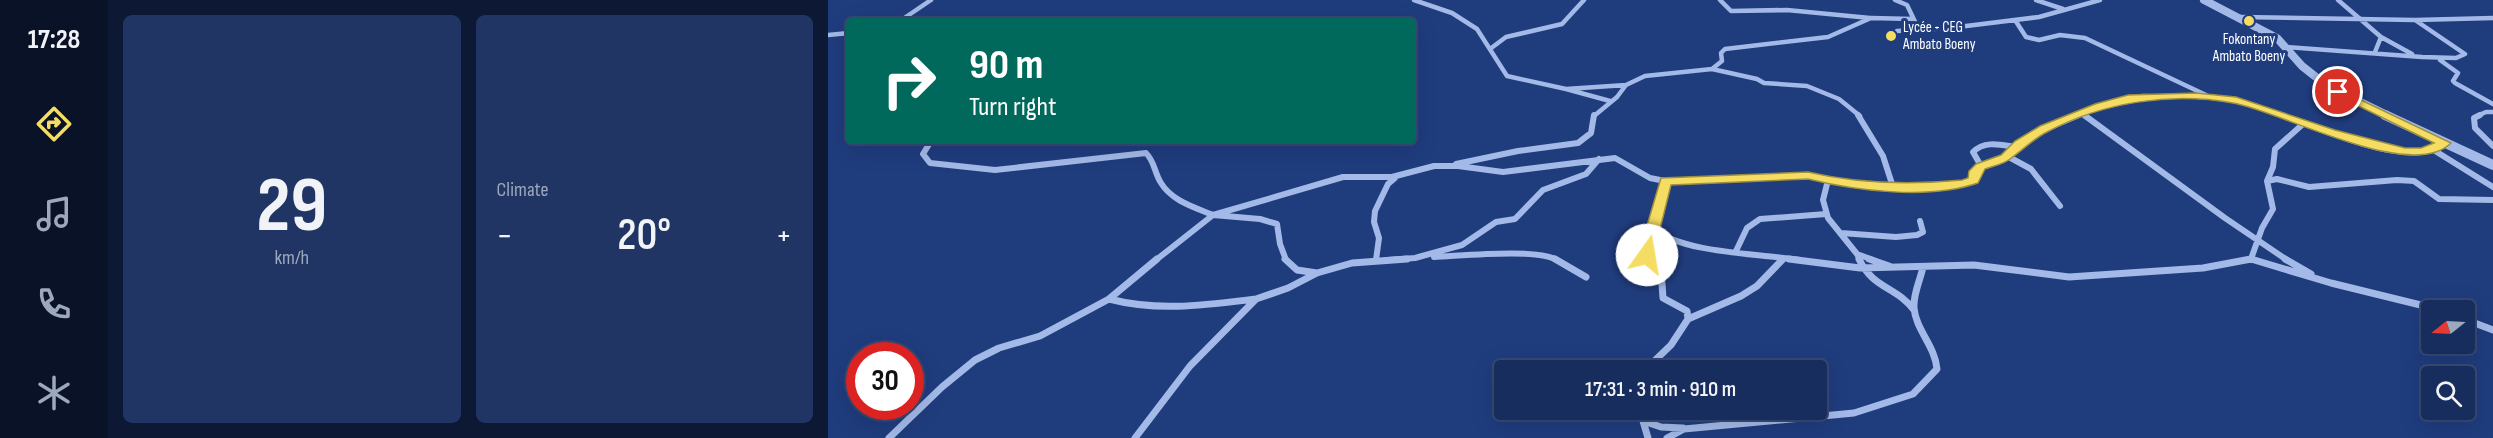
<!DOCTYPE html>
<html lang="en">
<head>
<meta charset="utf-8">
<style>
  :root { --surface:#172d5e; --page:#203564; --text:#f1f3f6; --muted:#9ea8bc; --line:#364973; --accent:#f5dd63 }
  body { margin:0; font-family:"Sofia Sans Condensed",sans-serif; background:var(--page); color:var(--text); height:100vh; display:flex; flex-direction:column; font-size:22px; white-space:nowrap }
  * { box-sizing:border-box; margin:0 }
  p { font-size:20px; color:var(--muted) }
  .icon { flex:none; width:33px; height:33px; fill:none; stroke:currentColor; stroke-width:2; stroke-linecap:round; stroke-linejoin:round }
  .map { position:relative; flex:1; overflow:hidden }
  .drawer { display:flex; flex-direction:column; gap:15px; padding:15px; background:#0d1934; width:720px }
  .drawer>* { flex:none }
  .hud { position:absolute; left:18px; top:18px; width:570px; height:126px; border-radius:6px; box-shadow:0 6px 24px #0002,0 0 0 2px var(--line); background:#00695c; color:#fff; overflow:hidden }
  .needle { width:39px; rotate:252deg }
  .fabs { position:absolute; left:1593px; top:300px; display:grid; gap:12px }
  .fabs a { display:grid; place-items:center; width:54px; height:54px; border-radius:6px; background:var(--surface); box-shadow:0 6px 24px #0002,0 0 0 2px var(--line); font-size:30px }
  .speed { position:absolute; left:18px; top:342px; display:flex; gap:12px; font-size:30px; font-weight:700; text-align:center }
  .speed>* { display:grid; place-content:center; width:78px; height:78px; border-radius:50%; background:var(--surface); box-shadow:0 6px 24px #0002,0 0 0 2px var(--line); line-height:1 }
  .speed .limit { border:9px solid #d22; background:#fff; color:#111 }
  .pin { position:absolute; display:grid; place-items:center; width:51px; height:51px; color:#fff; margin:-26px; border:3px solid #fff; border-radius:50%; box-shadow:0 2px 6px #0007 }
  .me { position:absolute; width:66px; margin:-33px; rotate:13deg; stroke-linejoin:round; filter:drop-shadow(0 0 4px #0008) }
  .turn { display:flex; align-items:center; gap:21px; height:126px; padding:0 24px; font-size:27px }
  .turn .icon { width:78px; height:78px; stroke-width:2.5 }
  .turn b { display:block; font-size:42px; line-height:51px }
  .big { font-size:45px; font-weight:600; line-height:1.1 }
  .drawer .tile { flex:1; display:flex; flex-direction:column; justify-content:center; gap:9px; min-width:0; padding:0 21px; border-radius:9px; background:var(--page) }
  .drawer .dial { align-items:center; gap:0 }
  .dial b { font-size:78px; line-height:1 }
  .heat { display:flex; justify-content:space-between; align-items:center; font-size:33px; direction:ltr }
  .drawer .tiles { flex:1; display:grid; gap:15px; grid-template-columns:repeat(2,1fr) }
  .trip { position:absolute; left:666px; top:360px; width:333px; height:60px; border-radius:6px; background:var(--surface); box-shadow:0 6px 24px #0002,0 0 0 2px var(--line); font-weight:600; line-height:60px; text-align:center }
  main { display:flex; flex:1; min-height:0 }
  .dock { display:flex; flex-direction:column; width:108px; justify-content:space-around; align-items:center; background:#091226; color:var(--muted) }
  .dock .icon { width:42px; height:42px }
  .dock .on { color:var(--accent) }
  .dock b { font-size:27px; color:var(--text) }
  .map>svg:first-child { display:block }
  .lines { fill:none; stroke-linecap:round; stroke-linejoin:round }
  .minor-far2 { stroke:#a3b9e7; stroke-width:4.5 }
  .minor-far1 { stroke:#a3b9e7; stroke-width:6 }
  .minor { stroke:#a3b9e7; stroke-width:7 }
  .tertiary-far1 { stroke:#a3b9e7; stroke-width:8 }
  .tertiary { stroke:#a3b9e7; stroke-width:10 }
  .route { fill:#f5dd63; stroke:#9f9040; stroke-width:1.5 }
  .poi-dot { fill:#f5dd63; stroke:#1f3c7d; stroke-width:2 }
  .labels { text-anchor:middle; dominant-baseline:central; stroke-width:6; stroke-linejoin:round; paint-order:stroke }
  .far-poi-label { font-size:15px; fill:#fff; stroke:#1f3c7d; text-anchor:start }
</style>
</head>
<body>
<main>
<nav class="dock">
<b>17:28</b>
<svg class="icon on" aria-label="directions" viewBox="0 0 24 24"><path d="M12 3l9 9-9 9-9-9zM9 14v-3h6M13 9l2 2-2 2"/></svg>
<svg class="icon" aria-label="music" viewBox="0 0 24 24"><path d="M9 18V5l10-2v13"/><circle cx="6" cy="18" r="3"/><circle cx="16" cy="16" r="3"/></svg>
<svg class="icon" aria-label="phone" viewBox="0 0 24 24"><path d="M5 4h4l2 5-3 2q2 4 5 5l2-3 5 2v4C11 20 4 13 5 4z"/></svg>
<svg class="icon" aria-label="climate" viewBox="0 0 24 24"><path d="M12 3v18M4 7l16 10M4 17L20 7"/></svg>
</nav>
<section class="drawer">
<div class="tiles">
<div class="tile dial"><b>29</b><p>km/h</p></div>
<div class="tile"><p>Climate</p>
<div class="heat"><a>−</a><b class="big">20°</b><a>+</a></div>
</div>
</div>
</section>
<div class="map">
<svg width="1665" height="438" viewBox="0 0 1665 438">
  <rect width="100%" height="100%" fill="#1f3c7d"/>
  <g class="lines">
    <!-- minor-far2 -->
    <path class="minor-far2" d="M586 0 624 13 649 29 679 76 738 89
      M892 0 903 11 959 10 1042 18
      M1067 0 1079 5 1091 30
      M1208 0 1235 9
      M1510 0 1553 37 1547 52
      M1412 17 1587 20 1665 18
      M1187 20 1198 37 1211 40 1232 35 1257 38 1378 95
      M72 21 103 0
      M1069 31 1122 28 1211 17 1272 0
      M0 35 21 33
      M1553 37 1584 54
      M1458 47 1594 57 1628 58 1637 54 1587 20
      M662 49 678 37 734 24 756 0
      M1616 58 1612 60 1630 73 1625 81 1627 83 1665 104
      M884 69 894 61 893 53 897 49 1000 37 1043 18 1085 19
      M782 101 738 89 798 85
      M766 116 789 97 798 85 817 76 884 69 929 79 936 83 979 86 1011 99 1032 116
      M1247 116 1256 113
      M1257 116 1256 113 1300 98 1315 96 1381 97 1423 104 1457 116
      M1649 116 1658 112H1665"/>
    <!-- minor-far1 -->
    <path class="minor-far1" d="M1030 115 1055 156 1065 187
      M1256 115 1397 218 1459 260
      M1453 115C1489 128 1557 157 1594 152 1601 151 1609 146 1616 143
      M1652 115 1646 118 1647 128 1665 146
      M103 141 95 154 102 163 167 170 318 153C327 162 326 172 333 183 344 201 366 207 385 215
      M1604 149 1665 187
      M1179 156 1203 169 1232 206
      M628 164 690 151 750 143 763 133 766 115
      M1153 166 1145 152C1157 140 1173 145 1188 147
      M1000 180 995 200 1000 218 1029 254 1045 260
      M837 181 980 176 1045 186 1090 188 1122 186 1146 180 1154 166 1178 157 1189 145 1206 134 1251 115
      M1439 181 1449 179 1481 187 1569 180 1586 181 1611 199 1665 200
      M1013 233 1068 237 1089 235 1095 232 1092 221
      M908 251 919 228 932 219 998 214
      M1029 254 1032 260
      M606 257C633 256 708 248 729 260
      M1423 259 1434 228 1445 209 1439 181 1445 167 1447 149 1475 124
      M328 260 385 215
      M458 260 452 244 449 224 432 219 385 215 515 177H564L606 166H630L675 172 787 158 822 178 837 181 825 229C856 252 918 253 956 258
      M548 260 551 238 546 222 547 211 560 184 567 178
      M560 260 587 258 634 245 668 222 687 219 715 190 758 174 771 159
      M824 260 818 247 825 229
      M954 260 956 258 972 260
      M1417 260H1427"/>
    <!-- minor -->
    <path class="minor" d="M329 259 281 299C331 312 378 305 428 299
      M457 259 469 270 489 273
      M727 259 758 277
      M823 259 833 270 835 298 859 311 860 319
      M961 259 1032 268 1146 265 1241 277 1375 268 1423 259 1503 283 1613 310
      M1031 259C1045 289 1068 286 1086 310
      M1041 259 1061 266
      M1457 259 1483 274
      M1636 319 1665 330
      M817 370 843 345 860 319 913 296 929 286 955 259
      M812 410 815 421 833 427 855 428
      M815 421 820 438
      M61 438 114 387 147 360 171 348 212 336 281 299
      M307 438 362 366 428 299 460 288 489 273 524 263 579 259
      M839 438 856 429 1026 413 1085 394 1109 369C1107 346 1088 330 1086 308 1085 294 1092 281 1095 267"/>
    <!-- tertiary-far1 -->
    <path class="tertiary-far1" d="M1376 0 1449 38 1474 66 1498 85 1561 116"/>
    <!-- tertiary -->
    <path class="tertiary" d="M1557 115 1665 165"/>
  </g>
  <!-- route -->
  <path class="route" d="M1510 89 1623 143C1583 183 1453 111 1405 103 1343 92 1275 102 1219 132 1205 139 1195 150 1182 159 1176 164 1165 166 1157 169L1150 183C1101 200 1029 191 980 179L843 185 832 229 825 240 826 255 819 259 812 255 811 240 818 229 833 178 980 172C1031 184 1082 185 1134 180L1140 178 1141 171 1148 164 1173 155 1187 141 1212 126 1267 104 1300 95 1368 93 1408 97 1507 130 1577 148H1593L1606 143 1506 94 1504 92Z"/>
  <!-- markers -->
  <g class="poi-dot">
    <circle cx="1421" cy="21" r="6"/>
    <circle cx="1063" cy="36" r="6"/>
  </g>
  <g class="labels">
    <!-- far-poi labels -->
    <g class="far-poi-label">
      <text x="1075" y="27">Lycée - CEG<tspan x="1075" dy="17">Ambato Boeny</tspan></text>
      <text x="1421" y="39" text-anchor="middle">Fokontany<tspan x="1421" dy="17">Ambato Boeny</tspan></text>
    </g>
  </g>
</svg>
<div class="fabs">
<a><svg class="needle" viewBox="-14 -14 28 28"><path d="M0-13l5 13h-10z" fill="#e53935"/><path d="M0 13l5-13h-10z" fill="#9ea8bc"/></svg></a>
<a><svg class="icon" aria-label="search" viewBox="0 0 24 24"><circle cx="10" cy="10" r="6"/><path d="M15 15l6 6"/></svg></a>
</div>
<div class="speed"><div class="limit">30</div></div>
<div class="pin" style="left:1510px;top:92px;background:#d93025"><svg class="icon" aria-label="arrive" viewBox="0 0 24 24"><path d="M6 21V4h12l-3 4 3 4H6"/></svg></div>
<svg class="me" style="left:819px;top:255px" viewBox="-20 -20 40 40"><circle r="19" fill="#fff"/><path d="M0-13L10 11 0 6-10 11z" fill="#f5dd63"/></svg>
<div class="trip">17:31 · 3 min · 910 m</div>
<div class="hud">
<div class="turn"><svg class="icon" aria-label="right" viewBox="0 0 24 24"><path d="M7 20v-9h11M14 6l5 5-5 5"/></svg><div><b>90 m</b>Turn right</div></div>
</div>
</div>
</main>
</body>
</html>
